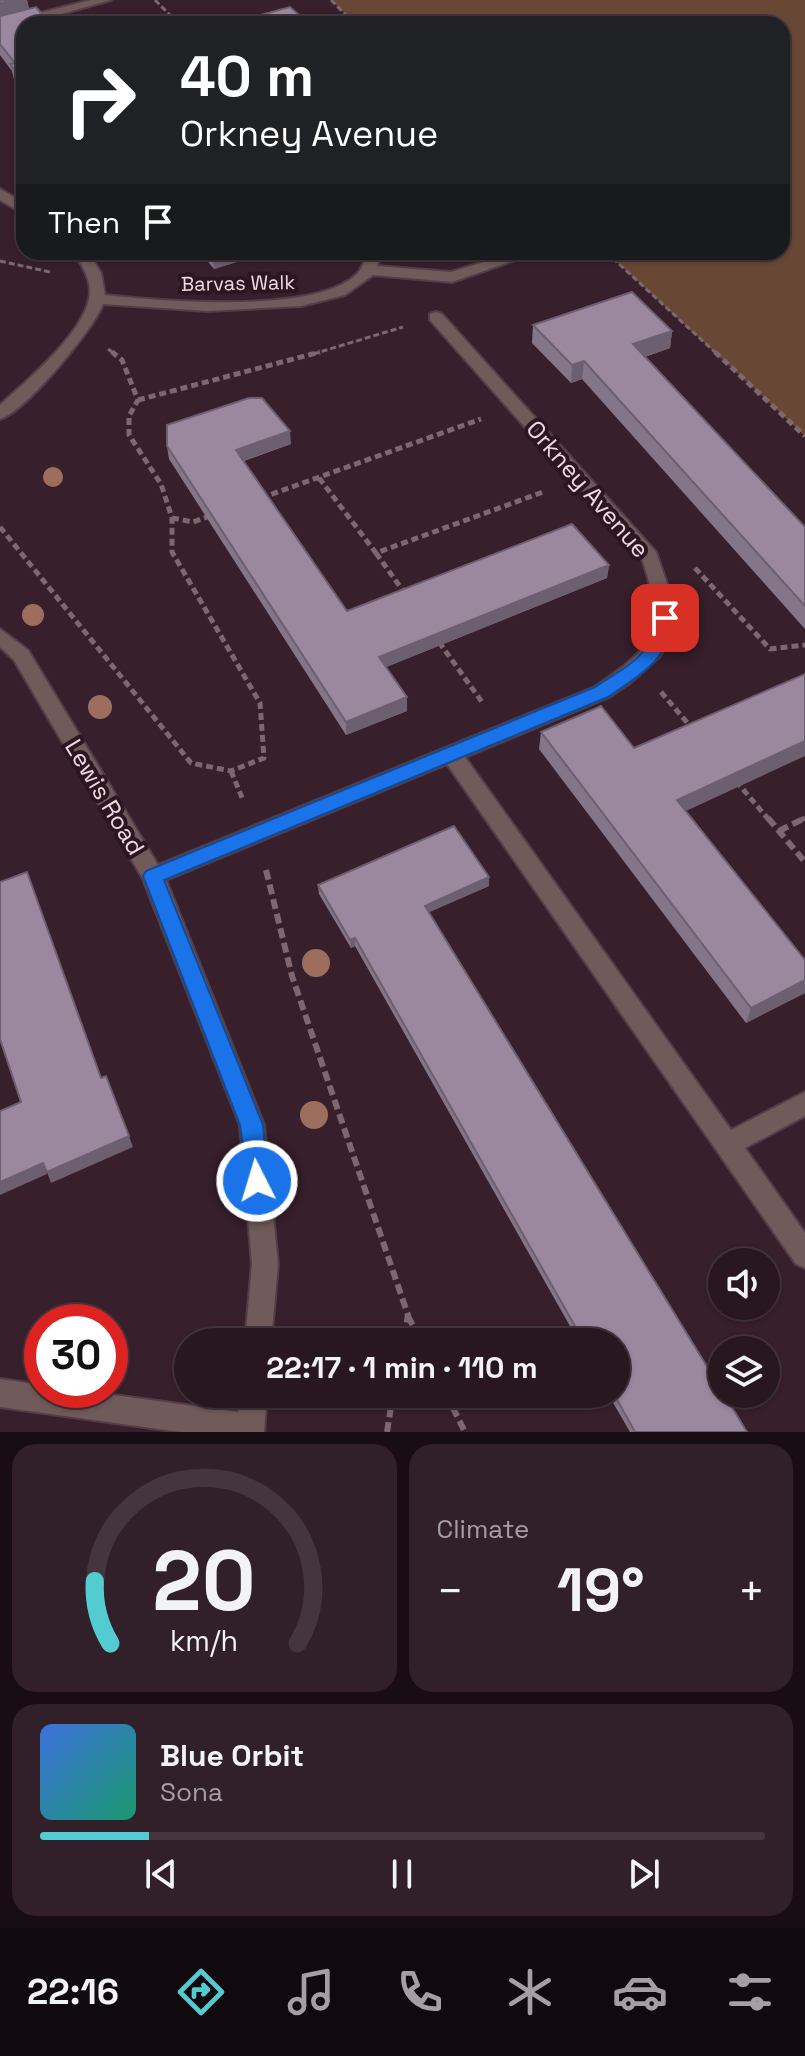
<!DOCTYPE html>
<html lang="en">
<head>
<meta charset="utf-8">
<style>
  :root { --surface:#291720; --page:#312029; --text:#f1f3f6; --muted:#a59fa5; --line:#45363e; --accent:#52ccd1 }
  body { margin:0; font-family:"Space Grotesk",sans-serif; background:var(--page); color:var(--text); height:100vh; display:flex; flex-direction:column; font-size:30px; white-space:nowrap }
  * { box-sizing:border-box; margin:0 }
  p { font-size:26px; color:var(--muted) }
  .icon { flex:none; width:44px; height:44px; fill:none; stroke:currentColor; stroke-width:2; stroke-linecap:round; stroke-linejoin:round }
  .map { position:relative; height:1432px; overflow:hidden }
  .panel { display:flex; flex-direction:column; gap:12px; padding:12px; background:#170d12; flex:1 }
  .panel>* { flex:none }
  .hud { position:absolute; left:16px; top:16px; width:774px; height:244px; border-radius:24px; box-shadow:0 2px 6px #0004,0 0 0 2px var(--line); background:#202124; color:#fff; overflow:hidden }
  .buttons { position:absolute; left:708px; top:1248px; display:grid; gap:16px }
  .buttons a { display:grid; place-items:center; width:72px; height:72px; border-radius:50%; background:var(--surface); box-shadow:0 2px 6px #0004,0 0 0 2px var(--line); font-size:40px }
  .speed { position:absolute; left:24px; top:1304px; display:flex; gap:16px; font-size:40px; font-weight:700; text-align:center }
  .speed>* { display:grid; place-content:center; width:104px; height:104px; border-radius:50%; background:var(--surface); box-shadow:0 2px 6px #0004,0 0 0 2px var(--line); line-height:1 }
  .speed .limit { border:12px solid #d22; background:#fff; color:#111 }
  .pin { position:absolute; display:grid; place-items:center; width:68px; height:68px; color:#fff; margin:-34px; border-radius:16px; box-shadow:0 4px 12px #0006 }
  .me { position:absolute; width:88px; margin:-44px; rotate:355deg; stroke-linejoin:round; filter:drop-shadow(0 0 6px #0008) }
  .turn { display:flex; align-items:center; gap:28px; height:168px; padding:0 32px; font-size:36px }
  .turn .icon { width:104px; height:104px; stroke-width:2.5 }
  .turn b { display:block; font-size:56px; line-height:68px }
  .then { display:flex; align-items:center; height:76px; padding:0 32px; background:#0003; gap:16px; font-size:30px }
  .big { font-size:60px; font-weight:700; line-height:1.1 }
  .panel .card { flex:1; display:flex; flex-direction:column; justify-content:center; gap:12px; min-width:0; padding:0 28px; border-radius:24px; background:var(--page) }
  .panel .dial { align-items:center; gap:0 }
  .dial svg { height:208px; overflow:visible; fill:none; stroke:var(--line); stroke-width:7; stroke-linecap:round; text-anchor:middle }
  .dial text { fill:var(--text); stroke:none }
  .song { display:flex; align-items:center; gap:24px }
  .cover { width:96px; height:96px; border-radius:12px; background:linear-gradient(135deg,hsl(220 70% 55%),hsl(160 70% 35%)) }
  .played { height:8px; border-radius:4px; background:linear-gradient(90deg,var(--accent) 15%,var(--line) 15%) }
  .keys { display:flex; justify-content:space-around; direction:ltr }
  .heat { display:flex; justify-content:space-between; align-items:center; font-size:44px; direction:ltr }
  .panel .tiles { flex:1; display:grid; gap:12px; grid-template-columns:1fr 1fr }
  .card:last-child { grid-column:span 2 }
  .trip { position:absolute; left:174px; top:1328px; width:456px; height:80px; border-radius:40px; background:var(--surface); box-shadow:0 2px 6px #0004,0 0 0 2px var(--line); font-weight:700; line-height:80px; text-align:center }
  .menu { display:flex; height:128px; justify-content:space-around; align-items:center; background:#10090d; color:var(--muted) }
  .menu .icon { width:56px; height:56px }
  .menu .selected { color:var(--accent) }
  .menu b { font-size:36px; color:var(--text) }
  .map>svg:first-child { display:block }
  .green { fill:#684734 }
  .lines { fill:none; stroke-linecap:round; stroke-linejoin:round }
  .street-casing { stroke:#543d48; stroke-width:4 }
  .path-far2 { stroke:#7d6872; stroke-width:3; stroke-dasharray:6 3; stroke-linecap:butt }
  .path-far1 { stroke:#7d6872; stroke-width:5; stroke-dasharray:7 4; stroke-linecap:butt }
  .path { stroke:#7d6872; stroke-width:6; stroke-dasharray:10 5; stroke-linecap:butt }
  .street { fill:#705b5a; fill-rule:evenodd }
  .tree { fill:#9d6e5d }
  .wall { fill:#857589 }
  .shaded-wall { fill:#6c5f6f }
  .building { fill:#9b889f; stroke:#6c5f6f; stroke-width:2 }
  .route { fill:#1a73e8; stroke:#114b97; stroke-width:2 }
  .labels { text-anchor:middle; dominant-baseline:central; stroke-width:8; stroke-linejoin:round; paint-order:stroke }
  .far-street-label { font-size:20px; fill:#ecdbe2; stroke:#2d1621 }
  .street-label { font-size:24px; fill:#ecdbe2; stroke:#2d1621 }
</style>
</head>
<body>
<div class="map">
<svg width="805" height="1432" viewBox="0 0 805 1432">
  <rect width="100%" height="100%" fill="#371f2b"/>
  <!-- green -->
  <path class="green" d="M331 0H805V436L606 252H782V24H355Z"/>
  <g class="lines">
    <defs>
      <path id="street" d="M91 0H111L0 31V23Z
        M0 189 24 203V214L0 200Z
        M73 252H88L101 273 105 295C162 301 315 315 357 274 362 269 365 259 368 252H382L377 266 451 272 516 252H538L452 282 373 275 345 295 301 306 207 311 103 304C94 329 24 413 0 419V405C27 381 82 334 89 299 93 281 82 265 73 252Z
        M436 312 442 314 656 552 674 604 671 637 660 656 631 682 609 697 465 757 731 1130 805 1092V1116L745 1148 805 1233V1268L796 1264 447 764 166 880 264 1125 278 1264 271 1342H245L252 1264 240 1125 143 879 14 660 0 647V629L28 650 158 865 595 687C656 645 667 632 642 559L430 320V314Z
        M0 1379 42 1385V1390H77L238 1412 239 1394H267L264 1432H180L0 1407Z"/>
    </defs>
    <!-- street casing -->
    <use href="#street" class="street-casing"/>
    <!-- path-far2 -->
    <path class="path-far2" d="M155 0 179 24
      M331 0 355 24
      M606 252 717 354
      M0 261 50 272
      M108 349 115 354
      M313 354 403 327"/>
    <!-- path-far1 -->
    <path class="path-far1" d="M715 352 805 436
      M138 400 320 352
      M319 478 376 553 543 492
      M261 498 481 419
      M172 518 193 522 210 516
      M0 527 191 763 231 771 264 758 260 703 172 552V518L161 484 129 435V416L138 400 122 360 112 352
      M376 553 406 595
      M695 568 770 649 805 645
      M439 642 482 702
      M661 692 691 727
      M231 771 243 800
      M736 781 769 820
      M801 820 805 818"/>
    <!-- path -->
    <path class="path" d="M768 818 805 862
      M779 831 805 818
      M266 870 292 976 408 1315 403 1342
      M408 1316 421 1342
      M446 1394 465 1432
      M387 1432 393 1394"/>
    <!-- street -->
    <use href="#street" class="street"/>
  </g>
  <!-- trees -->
  <g class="tree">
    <circle cx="53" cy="477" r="10"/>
    <circle cx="33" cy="615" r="11"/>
    <circle cx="100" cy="707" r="12"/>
    <circle cx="316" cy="963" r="14"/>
    <circle cx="314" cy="1115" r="14"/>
  </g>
  <!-- wall -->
  <path class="wall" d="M0 0H27L29 9 24 24V95L14 80 12 71 0 55Z
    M200 252H261L262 254 214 269Z
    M533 325 672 331 670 348 645 357 805 527V629L582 379 571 383 532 343Z
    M291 444 244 461 347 611 609 565 607 578 386 667 407 711 346 735 169 459 167 446Z
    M541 732 685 811 805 960V993L746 1023 539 749Z
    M489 877V886L429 912 747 1432H630L608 1394H616V1342H579L355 946 351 948 319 894 318 885Z"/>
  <!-- shaded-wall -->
  <path class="shaded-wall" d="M12 0H27L30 12 0 21V3Z
    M212 252H261L262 254 214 269Z
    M672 331 670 348 630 362 633 344Z
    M584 361 582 379 571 383 572 365Z
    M290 431 291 444 237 463 236 450Z
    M609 565 607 578 379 670V657Z
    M407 697V711L346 735V722Z
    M805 741V756L673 817 677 800Z
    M489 877V886L425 914V906Z
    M355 938V946L351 948 350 940Z
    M805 980V993L746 1023 751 1008Z
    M129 1136 133 1147 51 1183 47 1172Z
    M43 1163 47 1174 0 1195V1182Z"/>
  <!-- building -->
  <path class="building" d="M0 0H12L0 3Z
    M36 7 50 24H24V83L10 64 15 63 0 44V16Z
    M290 7 309 24H246L242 20Z
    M632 292 672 331 633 344 805 527V606L584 361 572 365 533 325Z
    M249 398H262L290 431 236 450 347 611 572 524 609 565 379 657 407 697 346 722 167 446V425Z
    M805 674V741L677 800 805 960V980L751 1008 541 732 601 706 634 748Z
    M454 826 489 877 425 906 722 1391V1394H724L747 1432H635L614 1394H616V1342H584L355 938 350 940 318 885Z
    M27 872 101 1078 106 1076 129 1136 47 1172 43 1163 0 1182V1111L21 1102 0 1039V882Z"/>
  <!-- route -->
  <path class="route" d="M665 612 673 618C671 658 639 676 608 697L164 880 263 1125 268 1181 265 1189 257 1192 249 1189 240 1125 143 876 146 871 595 687C624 668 653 656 656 618Z"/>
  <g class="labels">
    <!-- far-street labels -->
    <g class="far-street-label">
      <text transform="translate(238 283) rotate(-1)">Barvas Walk</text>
    </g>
    <!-- street labels -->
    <g class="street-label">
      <text transform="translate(588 489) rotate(49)">Orkney Avenue</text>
      <text transform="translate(105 797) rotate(59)">Lewis Road</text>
    </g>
  </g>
</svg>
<div class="buttons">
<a><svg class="icon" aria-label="sound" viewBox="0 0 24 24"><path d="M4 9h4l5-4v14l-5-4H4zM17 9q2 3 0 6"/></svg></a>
<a><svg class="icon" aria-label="layers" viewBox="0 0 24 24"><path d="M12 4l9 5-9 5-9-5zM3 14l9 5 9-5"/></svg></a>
</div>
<div class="speed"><div class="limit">30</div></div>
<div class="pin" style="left:665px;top:618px;background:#d93025"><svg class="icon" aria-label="arrive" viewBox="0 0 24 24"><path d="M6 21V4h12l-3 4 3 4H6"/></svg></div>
<svg class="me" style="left:257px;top:1181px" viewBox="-20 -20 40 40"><circle r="17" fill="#1a73e8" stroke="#fff" stroke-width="3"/><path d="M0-11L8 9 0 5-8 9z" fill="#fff"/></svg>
<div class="trip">22:17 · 1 min · 110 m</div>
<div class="hud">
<div class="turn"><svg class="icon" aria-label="right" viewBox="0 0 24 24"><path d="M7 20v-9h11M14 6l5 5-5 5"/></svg><div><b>40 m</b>Orkney Avenue</div></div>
<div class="then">Then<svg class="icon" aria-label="arrive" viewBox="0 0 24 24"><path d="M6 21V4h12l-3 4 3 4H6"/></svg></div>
</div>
</div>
<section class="panel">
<div class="tiles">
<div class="card dial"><svg viewBox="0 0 100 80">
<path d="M14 69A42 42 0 1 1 86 69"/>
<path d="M14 69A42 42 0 0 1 8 45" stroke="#52ccd1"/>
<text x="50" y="56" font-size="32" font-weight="700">20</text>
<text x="50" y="72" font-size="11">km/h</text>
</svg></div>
<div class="card"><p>Climate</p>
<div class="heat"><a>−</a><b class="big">19°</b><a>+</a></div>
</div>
<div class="card">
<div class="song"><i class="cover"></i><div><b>Blue Orbit</b><p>Sona</p></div></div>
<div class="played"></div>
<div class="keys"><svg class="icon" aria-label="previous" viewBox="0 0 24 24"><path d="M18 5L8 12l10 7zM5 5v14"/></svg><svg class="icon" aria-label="pause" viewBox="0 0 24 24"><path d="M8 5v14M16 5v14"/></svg><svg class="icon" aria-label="next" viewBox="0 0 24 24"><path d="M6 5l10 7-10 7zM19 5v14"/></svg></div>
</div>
</div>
</section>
<nav class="menu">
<b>22:16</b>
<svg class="icon selected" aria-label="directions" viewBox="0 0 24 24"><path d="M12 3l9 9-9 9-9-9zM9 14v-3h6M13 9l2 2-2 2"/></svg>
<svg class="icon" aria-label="music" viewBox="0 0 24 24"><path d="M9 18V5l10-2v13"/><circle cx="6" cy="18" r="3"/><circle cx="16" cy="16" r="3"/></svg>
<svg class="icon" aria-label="phone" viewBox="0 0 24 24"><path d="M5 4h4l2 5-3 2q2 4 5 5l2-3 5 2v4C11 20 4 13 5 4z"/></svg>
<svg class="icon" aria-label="climate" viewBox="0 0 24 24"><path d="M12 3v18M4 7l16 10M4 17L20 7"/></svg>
<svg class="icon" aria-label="car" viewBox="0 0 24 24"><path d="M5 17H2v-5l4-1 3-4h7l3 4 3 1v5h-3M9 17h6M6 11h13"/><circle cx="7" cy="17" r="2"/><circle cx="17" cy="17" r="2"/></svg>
<svg class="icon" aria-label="filters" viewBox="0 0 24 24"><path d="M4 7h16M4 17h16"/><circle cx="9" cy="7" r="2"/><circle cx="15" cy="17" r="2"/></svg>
</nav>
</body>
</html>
